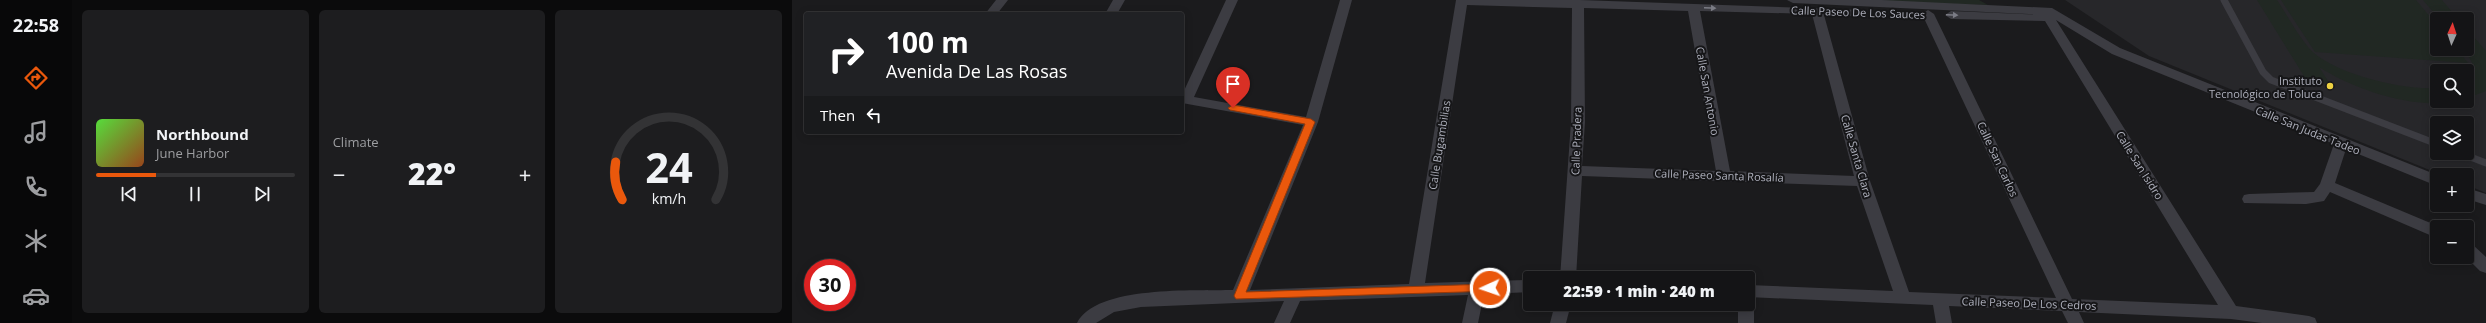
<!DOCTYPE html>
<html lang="en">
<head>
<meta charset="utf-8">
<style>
  :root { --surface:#141416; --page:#1d1d1f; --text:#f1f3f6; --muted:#9d9ea1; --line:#333335; --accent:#ea580c }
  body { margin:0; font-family:"Open Sans",sans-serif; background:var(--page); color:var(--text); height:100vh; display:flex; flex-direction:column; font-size:15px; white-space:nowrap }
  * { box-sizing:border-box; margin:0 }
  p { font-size:13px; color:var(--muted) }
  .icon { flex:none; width:22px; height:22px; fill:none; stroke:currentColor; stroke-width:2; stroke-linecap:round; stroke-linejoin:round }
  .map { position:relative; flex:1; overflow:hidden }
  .panel { display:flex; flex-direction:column; gap:10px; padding:10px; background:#0b0b0c; width:720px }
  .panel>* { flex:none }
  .guide { position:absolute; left:12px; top:12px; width:380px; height:122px; border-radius:4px; box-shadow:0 2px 10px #0003,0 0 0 1px var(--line); background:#202124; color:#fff; overflow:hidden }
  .needle { width:26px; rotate:3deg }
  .fabs { position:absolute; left:1638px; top:12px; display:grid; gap:8px }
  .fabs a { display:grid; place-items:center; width:44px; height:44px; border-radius:4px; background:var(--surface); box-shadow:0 2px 10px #0003,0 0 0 1px var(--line); font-size:20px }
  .speed { position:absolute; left:12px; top:259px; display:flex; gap:8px; font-size:20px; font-weight:700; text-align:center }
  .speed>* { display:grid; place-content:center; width:52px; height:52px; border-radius:50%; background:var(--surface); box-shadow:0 2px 10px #0003,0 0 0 1px var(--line); line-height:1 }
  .speed .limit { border:6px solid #d22; background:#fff; color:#111 }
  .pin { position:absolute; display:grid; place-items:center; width:34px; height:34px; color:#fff; margin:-41px -17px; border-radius:50% 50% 50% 0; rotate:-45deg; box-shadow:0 0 4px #0007 }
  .pin .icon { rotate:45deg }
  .me { position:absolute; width:44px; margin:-22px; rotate:267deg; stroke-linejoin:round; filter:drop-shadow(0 0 3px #0008) }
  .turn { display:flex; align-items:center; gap:14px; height:84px; padding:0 16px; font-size:18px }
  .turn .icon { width:52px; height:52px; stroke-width:2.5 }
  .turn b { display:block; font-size:28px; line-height:34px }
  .then { display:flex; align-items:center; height:38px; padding:0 16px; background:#0003; gap:8px; font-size:15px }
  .big { font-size:30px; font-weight:800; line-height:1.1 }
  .panel .widget { flex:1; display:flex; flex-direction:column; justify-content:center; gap:6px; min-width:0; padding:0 14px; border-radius:6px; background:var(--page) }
  .panel .dial { align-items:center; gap:0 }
  .dial svg { height:104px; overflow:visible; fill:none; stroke:var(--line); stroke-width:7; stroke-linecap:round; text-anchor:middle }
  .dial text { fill:var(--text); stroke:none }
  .song { display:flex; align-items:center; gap:12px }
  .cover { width:48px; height:48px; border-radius:6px; background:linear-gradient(135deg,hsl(110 70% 55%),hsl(20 70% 35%)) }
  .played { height:4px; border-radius:2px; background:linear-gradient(90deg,var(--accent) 30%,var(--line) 30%) }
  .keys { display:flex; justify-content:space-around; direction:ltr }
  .heat { display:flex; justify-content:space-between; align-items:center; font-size:22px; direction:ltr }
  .panel .tiles { flex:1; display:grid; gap:10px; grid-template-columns:repeat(3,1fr) }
  .trip { position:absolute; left:731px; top:271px; width:232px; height:40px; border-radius:4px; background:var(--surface); box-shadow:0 2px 10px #0003,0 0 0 1px var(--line); font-weight:800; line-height:40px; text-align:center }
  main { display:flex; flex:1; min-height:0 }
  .tab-bar { display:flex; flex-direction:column; width:72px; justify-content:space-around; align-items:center; background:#080809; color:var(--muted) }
  .tab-bar .icon { width:28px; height:28px }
  .tab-bar .current { color:var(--accent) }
  .tab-bar b { font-size:18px; color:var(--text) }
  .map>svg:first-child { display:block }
  .built { fill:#27272a; fill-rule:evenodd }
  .green { fill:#212823 }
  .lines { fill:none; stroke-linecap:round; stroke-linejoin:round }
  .lane { stroke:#3c3c42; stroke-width:7 }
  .street { fill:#3c3c42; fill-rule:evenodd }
  .oneway { fill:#7b7c85 }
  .route { fill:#ea580c; stroke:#983908 }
  .poi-dot { fill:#eed242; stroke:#161618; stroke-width:1.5 }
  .labels { text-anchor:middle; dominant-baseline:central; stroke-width:4; stroke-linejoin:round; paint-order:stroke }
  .street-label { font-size:11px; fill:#aeb0bc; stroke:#161618 }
  .poi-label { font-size:11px; fill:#aeb0bc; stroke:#161618; text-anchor:end }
</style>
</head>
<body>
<main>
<nav class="tab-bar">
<b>22:58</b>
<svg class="icon current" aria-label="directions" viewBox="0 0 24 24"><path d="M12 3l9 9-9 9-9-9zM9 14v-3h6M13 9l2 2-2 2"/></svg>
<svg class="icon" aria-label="music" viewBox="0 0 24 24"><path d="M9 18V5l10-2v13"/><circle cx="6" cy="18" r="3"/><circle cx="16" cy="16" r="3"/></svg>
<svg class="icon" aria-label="phone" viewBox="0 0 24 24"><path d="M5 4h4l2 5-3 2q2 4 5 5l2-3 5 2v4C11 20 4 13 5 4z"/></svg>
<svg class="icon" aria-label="climate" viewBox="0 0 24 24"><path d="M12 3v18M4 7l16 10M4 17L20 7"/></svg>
<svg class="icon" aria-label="car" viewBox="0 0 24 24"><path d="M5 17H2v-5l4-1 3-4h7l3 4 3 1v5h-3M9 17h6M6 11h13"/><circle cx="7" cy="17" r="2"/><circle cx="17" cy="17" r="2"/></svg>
</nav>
<section class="panel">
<div class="tiles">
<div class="widget">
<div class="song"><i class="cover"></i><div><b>Northbound</b><p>June Harbor</p></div></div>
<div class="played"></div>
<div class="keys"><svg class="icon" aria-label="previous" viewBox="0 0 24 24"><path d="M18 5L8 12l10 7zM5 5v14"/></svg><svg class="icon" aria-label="pause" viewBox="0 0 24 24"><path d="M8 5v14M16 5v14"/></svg><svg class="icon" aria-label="next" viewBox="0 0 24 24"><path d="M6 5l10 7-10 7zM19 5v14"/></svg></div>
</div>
<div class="widget"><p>Climate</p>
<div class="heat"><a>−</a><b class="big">22°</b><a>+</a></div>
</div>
<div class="widget dial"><svg viewBox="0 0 100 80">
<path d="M14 69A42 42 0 1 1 86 69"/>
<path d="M14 69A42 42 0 0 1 9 40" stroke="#ea580c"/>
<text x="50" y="56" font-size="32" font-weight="700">24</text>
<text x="50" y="72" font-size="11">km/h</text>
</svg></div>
</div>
</section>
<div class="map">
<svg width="1694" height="323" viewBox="0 0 1694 323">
  <rect width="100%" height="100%" fill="#1b1b1d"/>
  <!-- built -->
  <path class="built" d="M1273 0H1694V193L1675 185V175H1650L1357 56ZM1645 19H1675V49H1645ZM1645 71H1675V101H1645ZM1645 123H1675V153H1645Z"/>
  <!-- green -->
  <path class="green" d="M1033 0H1187L1196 5Z
    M1465 0H1485C1495 15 1504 32 1516 47 1537 73 1612 91 1645 88V101H1663C1622 110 1561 89 1527 67L1538 84 1515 81Z
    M1489 0H1624L1645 25V49H1665L1676 63 1523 52Z
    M1631 0H1650L1666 19H1647Z
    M1675 29 1694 51V91L1675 98V75L1682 66 1672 49H1675Z"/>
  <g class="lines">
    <!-- lane -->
    <path class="lane" d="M1432 0 1471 72 1479 80 1645 144
      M1668 153 1694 163"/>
    <!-- street -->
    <path class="street" d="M204 0H216L205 14H193Z
      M321 0H333L325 14H313Z
      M434 0H446L402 97 514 117 548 0H560L526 122 458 290 617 284 664 0H788L1070 10V14L1066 16 1032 15 1078 181 1117 292 1264 298 1130 14 1136 10 1142 14 1280 299 1426 305 1253 21 1159 19 1153 15 1159 11 1256 15 1001 3 995 0H1090L1260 8 1328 48 1645 175V186L1554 149 1543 183 1648 227H1645V238L1640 236 1538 192 1532 201 1514 204 1452 203 1450 199 1452 195 1457 194 1522 192 1528 184 1542 144 1320 54 1264 20 1444 306 1517 316 1523 318 1525 323H1470L1439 319 1287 312 1292 323H1276L1270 311 1157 306 1160 323H1144L1141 305 956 297V285L1101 291 1065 186 790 176 784 278H768L779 122 780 8 675 5 633 283 738 280V292L692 294 686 323H670L676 295 508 301 498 323H482L492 301 349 307 322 312 304 323H285C304 285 404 291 441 290L511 125 390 103V95ZM792 8 896 11 924 171 790 166 793 122ZM908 11 1020 14 1062 176 938 171Z
      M1675 188 1694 194V205L1675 199Z
      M1675 242 1680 244 1694 257V273L1688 271 1674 257Z
      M956 298 962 304V323H946V304H956Z
      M763 304H779L774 323H758Z"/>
  </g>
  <!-- one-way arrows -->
  <defs><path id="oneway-solid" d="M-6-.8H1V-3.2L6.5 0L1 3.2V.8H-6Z"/></defs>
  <g class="oneway">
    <use href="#oneway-solid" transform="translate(918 8) rotate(2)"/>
    <use href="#oneway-solid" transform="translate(1160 15) rotate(2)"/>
  </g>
  <!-- route -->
  <path class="route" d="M441 105 519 119 523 122 454 292 698 284 702 285V291L444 299 442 296 513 124 438 110 436 108Z"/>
  <!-- markers -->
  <circle class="poi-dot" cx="1538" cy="86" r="4"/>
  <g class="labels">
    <!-- street labels -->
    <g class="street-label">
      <text transform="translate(1066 12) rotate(2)">Calle Paseo De Los Sauces</text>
      <text transform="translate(916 91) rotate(80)">Calle San Antonio</text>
      <text transform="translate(1516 130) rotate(22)">Calle San Judas Tadeo</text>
      <text transform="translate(784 141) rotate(-88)">Calle Pradera</text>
      <text transform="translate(647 145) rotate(-81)">Calle Bugambilias</text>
      <text transform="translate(1065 156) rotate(74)">Calle Santa Clara</text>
      <text transform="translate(1206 159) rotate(65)">Calle San Carlos</text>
      <text transform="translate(1348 165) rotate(58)">Calle San Isidro</text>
      <text transform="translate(927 175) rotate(2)">Calle Paseo Santa Rosalía</text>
      <text transform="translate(1237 303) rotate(2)">Calle Paseo De Los Cedros</text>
    </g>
    <!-- poi labels -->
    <g class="poi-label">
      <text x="1530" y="80">Instituto<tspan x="1530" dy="13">Tecnológico de Toluca</tspan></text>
    </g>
  </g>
</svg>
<div class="fabs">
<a><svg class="needle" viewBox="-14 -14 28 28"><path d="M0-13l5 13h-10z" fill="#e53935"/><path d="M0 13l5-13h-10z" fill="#9d9ea1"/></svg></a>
<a><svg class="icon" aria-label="search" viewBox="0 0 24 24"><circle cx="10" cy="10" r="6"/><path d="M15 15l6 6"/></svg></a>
<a><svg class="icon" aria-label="layers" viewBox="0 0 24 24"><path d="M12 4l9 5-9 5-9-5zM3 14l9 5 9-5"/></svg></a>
<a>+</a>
<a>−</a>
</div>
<div class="speed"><div class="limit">30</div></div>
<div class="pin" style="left:441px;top:108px;background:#d93025"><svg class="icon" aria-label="arrive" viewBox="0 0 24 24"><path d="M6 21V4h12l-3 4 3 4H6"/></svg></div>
<svg class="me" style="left:698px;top:288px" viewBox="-20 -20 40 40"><circle r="17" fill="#ea580c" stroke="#fff" stroke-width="3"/><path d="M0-11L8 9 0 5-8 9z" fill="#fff"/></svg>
<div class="trip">22:59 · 1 min · 240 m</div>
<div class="guide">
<div class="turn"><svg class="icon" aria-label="right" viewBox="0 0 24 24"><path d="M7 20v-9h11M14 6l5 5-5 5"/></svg><div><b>100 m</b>Avenida De Las Rosas</div></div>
<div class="then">Then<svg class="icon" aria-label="left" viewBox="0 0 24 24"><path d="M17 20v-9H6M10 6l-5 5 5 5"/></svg></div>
</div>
</div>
</main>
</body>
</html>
